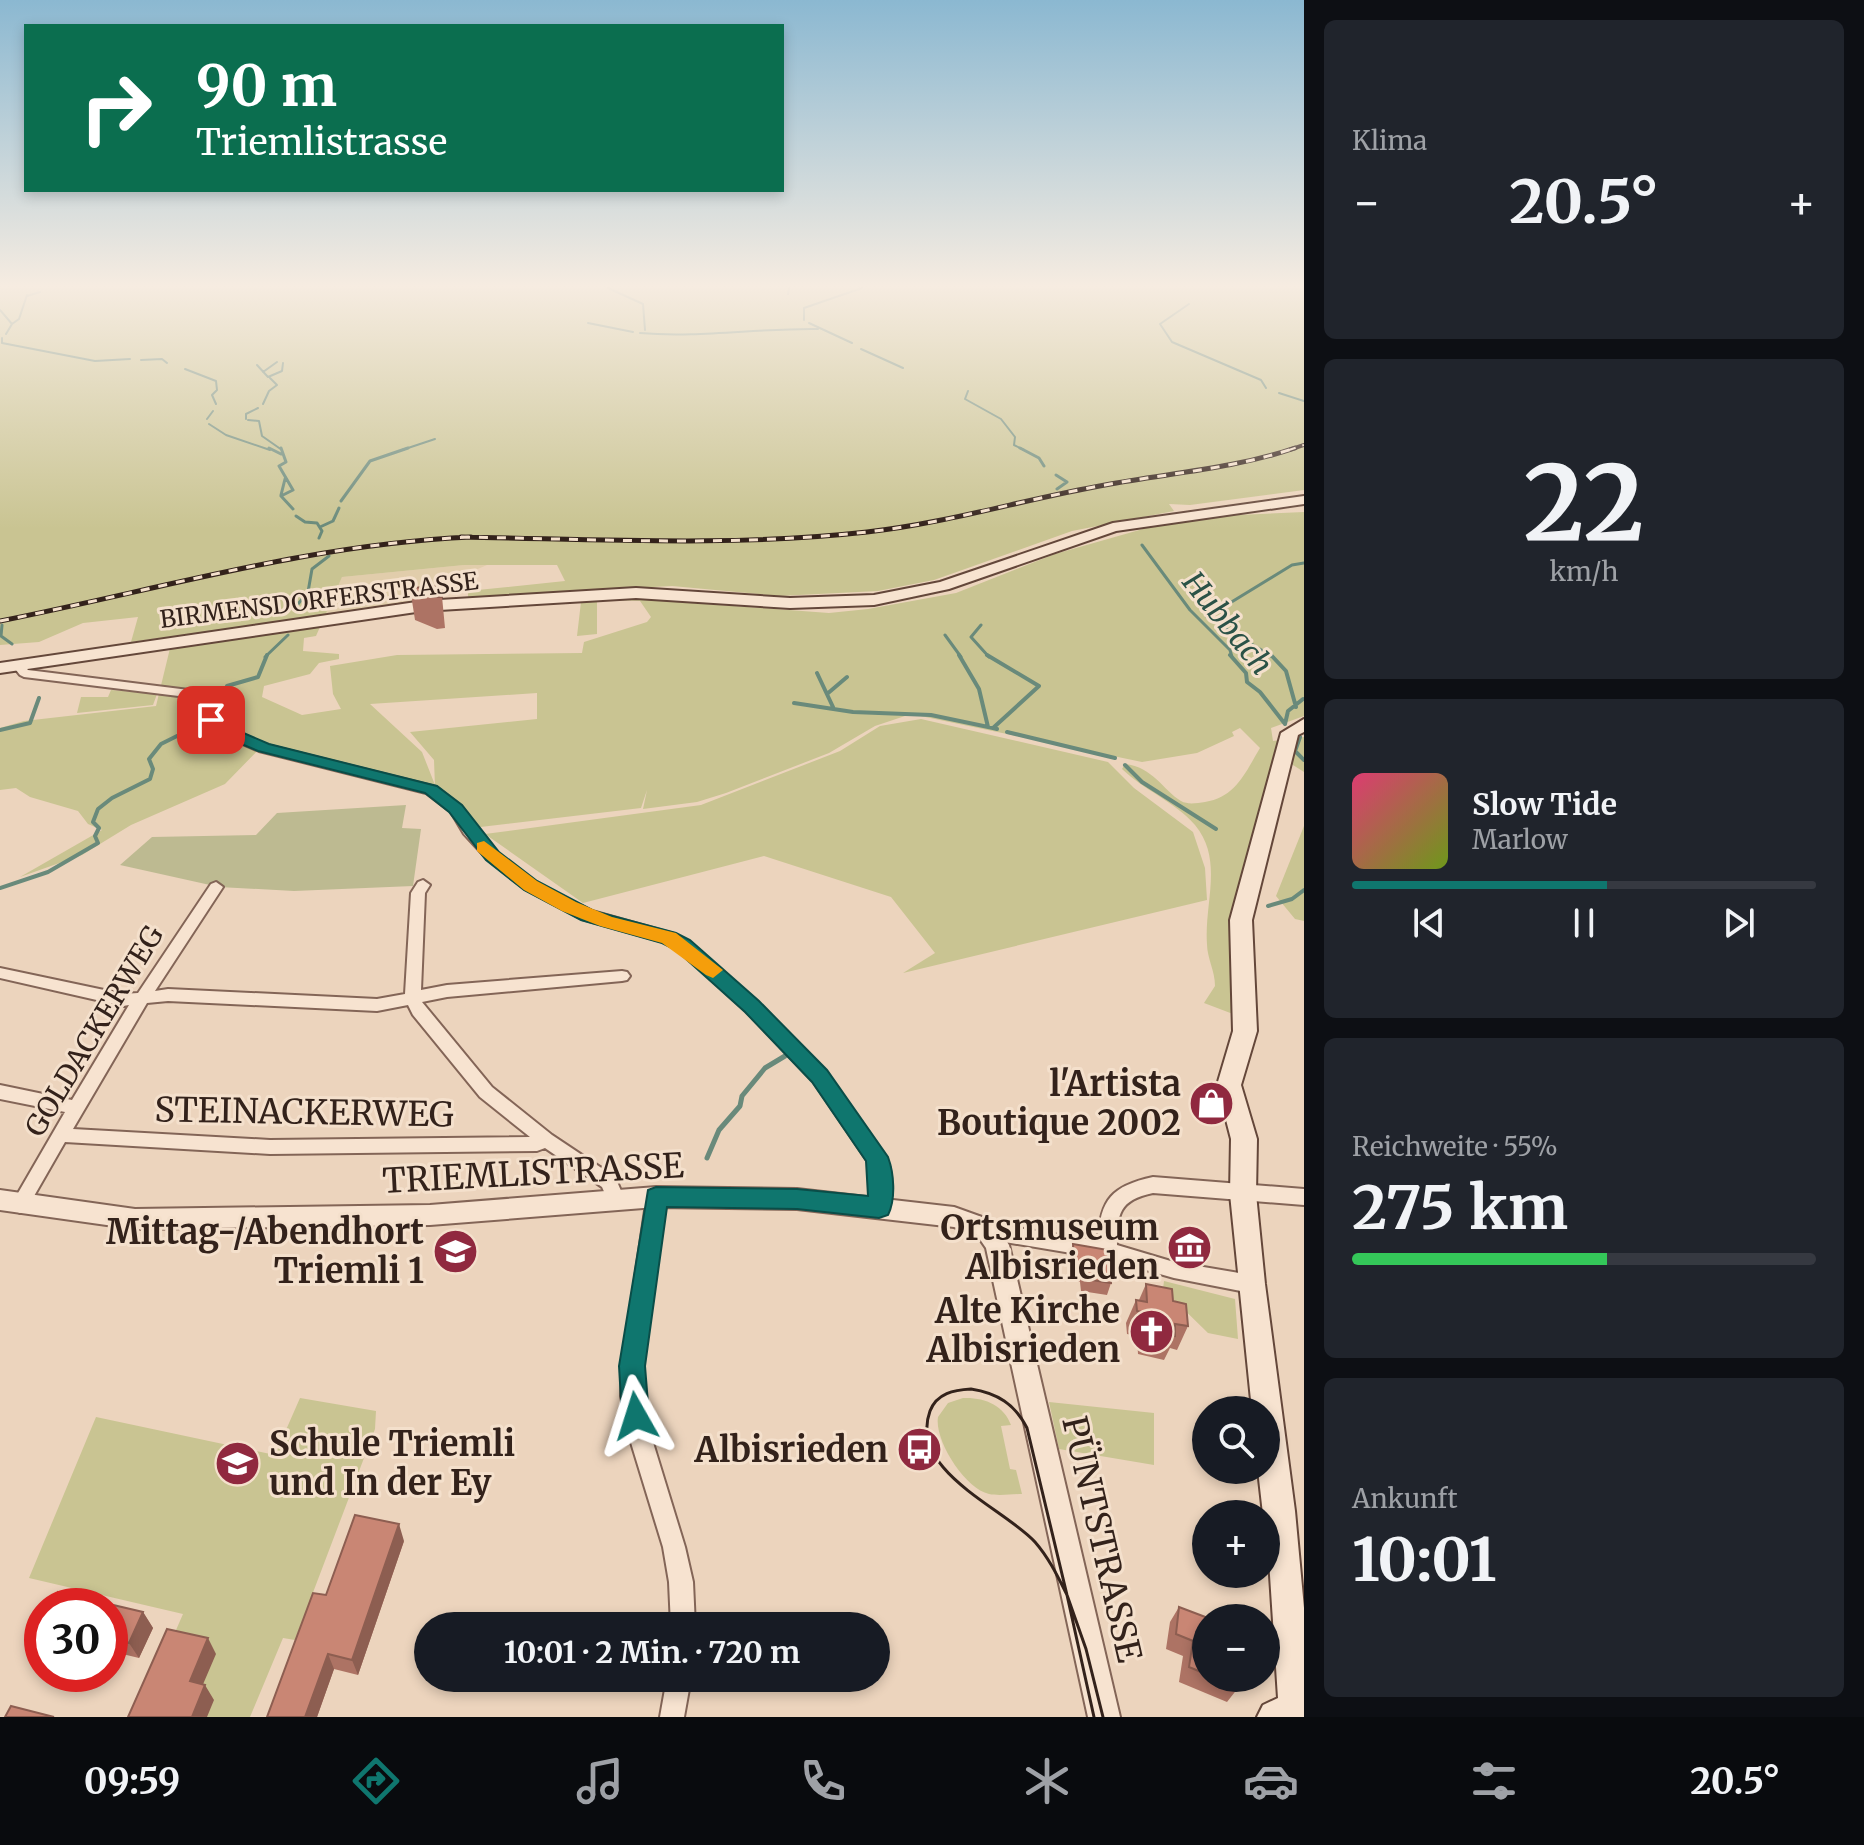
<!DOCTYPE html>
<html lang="de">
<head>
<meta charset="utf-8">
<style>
  :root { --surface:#171b24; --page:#20242c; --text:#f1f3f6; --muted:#9ea1a6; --line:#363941; --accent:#0f766e }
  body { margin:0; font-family:Merriweather,serif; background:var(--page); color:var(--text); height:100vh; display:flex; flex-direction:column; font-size:30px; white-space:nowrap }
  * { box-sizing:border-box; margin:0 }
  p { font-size:26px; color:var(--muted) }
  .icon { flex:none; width:44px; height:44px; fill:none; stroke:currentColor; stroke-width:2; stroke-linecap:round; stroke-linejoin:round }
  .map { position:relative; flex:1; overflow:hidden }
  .drawer { display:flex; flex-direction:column; gap:20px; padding:20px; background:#0d0f14; width:560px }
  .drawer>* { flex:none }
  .top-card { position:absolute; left:24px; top:24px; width:760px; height:168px; border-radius:0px; box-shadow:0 4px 12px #0003; background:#0b6e4f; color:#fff; overflow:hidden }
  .controls { position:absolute; left:1192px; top:1396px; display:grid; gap:16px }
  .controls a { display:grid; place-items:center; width:88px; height:88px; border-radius:50%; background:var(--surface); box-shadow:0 4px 12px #0003; font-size:40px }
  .speed { position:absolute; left:24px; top:1588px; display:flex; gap:16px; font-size:40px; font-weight:700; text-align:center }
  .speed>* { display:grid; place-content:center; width:104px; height:104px; border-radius:50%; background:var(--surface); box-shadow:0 4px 12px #0003; line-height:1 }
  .speed .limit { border:12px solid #d22; background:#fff; color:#111 }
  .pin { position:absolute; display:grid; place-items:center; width:68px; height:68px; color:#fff; margin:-34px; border-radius:16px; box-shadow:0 4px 12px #0006 }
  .me { position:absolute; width:88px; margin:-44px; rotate:354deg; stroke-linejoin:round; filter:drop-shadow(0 0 6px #0008) }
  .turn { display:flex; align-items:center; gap:28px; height:168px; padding:0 40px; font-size:36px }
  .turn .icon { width:104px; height:104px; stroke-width:2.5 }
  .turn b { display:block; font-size:56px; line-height:68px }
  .big { font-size:60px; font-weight:700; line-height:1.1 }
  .drawer .card { flex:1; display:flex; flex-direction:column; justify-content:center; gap:12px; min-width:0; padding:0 28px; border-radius:12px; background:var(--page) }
  .drawer .dial { align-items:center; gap:0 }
  .dial b { font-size:104px; line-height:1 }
  .song { display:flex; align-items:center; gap:24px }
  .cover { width:96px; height:96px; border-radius:12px; background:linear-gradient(135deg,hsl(340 70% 55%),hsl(80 70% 35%)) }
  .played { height:8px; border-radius:4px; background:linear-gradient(90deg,var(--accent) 55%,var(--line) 55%) }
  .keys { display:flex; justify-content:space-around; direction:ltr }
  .heat { display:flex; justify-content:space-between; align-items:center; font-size:44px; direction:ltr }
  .charge { height:12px; border-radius:6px; background:linear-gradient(90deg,#34c759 55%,var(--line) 0) }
  .trip { position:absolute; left:414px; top:1612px; width:476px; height:80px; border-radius:40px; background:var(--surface); box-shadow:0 4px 12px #0003; font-weight:700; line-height:80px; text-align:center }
  .dock { display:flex; height:128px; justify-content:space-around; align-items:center; background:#090b0e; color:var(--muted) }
  .dock .icon { width:56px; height:56px }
  .dock .active { color:var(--accent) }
  .dock b { font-size:36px; color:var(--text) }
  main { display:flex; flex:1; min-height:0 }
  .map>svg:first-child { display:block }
  .farmland { fill:#e1cdab }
  .green { fill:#c9c492 }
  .cemetery { fill:#bdba91 }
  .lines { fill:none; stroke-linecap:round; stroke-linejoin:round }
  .stream-far3 { stroke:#698a7b; stroke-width:2 }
  .stream-far2 { stroke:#698a7b; stroke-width:3 }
  .stream-far1 { stroke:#698a7b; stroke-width:4 }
  .stream { stroke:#698a7b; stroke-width:5 }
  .minor-casing { stroke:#836557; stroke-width:4 }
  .tertiary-casing { stroke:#836557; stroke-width:4 }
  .secondary-casing { stroke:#64473a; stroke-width:4 }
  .minor { fill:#f7e3d0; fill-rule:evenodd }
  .tertiary { fill:#f7e3d0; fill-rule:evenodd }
  .secondary { fill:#f7e3d0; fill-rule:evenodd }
  .tram { stroke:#33221b; stroke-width:3 }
  .rail-far1-casing { stroke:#33221b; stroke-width:4 }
  .rail-casing { stroke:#33221b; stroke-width:5 }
  .rail-far1 { stroke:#f4e0cc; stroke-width:2; stroke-dasharray:7; stroke-linecap:butt }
  .rail { stroke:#f4e0cc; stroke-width:3; stroke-dasharray:9; stroke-linecap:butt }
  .wall { fill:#ad7364 }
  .shaded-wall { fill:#8d5e51 }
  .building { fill:#c98674; stroke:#8d5e51; stroke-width:2 }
  .route { fill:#0f766e; stroke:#0a4d48; stroke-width:2 }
  .slow { fill:#f59e0b }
  .labels { text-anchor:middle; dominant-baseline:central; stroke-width:6; stroke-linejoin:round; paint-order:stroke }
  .far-street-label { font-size:24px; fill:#33221b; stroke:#f4e0cc }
  .street-label { font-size:28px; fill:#33221b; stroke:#f4e0cc }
  .water-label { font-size:30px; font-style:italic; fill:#2b5247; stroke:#f4e0cc }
  .near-poi-label { font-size:34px; font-weight:bold; fill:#33221b; stroke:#f4e0cc; text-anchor:end }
  .near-street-label { font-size:34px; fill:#33221b; stroke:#f4e0cc }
</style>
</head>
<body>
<main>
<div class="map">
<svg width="1304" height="1717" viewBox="0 0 1304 1717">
  <rect width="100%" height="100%" fill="#ecd4bd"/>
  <!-- farmland -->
  <path class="farmland" d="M464 565H487L471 572 443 595 428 601 324 614 342 577Z"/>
  <!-- green -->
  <path class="green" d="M0 288H1304V490L1190 505 1169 504 1174 511 1072 531 934 580 878 591 779 596 672 586 468 597V591L565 581 557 565H464L342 577 316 636 304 638 303 651 339 654V659L319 663 310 674 264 686 262 697 302 715 341 709 333 694 330 666 397 655 582 653 584 642 647 622 651 617 640 601 610 600H651L829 613 868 609 956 593 1055 554 1157 525 1238 515 1304 512V716L1271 728 1273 741 1304 737V772L1274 753 1230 934 1233 1014 1204 1003 1215 986C1215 971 1207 958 1207 944 1204 903 1224 860 1195 825 1175 802 1144 790 1122 769L1125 764C1153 767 1163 790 1181 801 1188 805 1197 803 1205 802 1236 797 1245 773 1260 748L1240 728 1232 732 1234 736 1197 753 1142 762 911 714 875 726 829 753 726 793 697 802 643 809 647 790 641 808 472 828 435 787 434 760 410 732 537 719V693L370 704 422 752 435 785 357 770 264 744 225 784 131 825 82 855 20 877 102 830 88 824 78 811 30 797 16 788 0 790V728L24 721 156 706 173 636 131 642 138 617 83 623 39 642 0 645Z
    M597 601V634L577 636 581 602Z
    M111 690 157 694 153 705 77 713 81 697H108Z
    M921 719 1108 762 1134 788 1193 832 1205 868 1207 900 903 973 935 953 891 897 764 856 583 903 485 834 701 805 840 751 880 726Z
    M1304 826V921L1295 919 1276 896Z
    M1164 1281 1235 1299 1238 1339 1208 1333 1163 1289Z
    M300 1398 376 1411 375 1429 295 1640 283 1638 250 1717H138L183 1614 29 1578 96 1417 275 1455Z
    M963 1398C984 1397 1004 1405 1011 1425L1001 1426 1010 1469 1016 1470 1022 1494C1012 1494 999 1496 989 1494 965 1489 934 1440 938 1417L948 1403Z
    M1049 1402 1154 1413V1465L1059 1449Z"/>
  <!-- cemetery -->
  <path class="cemetery" d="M406 805 402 828 421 829 413 886 294 891 219 887 120 865 152 837 256 835 277 813Z"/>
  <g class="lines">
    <!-- stream-far3 -->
    <path class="stream-far3" d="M608 288 643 304 645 330
      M788 294 789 288
      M27 296 40 292
      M1189 304 1160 324 1172 342 1261 380 1266 388
      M0 310 12 324 6 334
      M804 320V308L862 288
      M588 323 633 332
      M809 323 852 343
      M12 324 19 319 27 295
      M640 333C699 338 758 328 818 329
      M2 338V343L95 361 130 359
      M861 349 903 368
      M141 360 162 359 167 363
      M257 365 268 377 282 371 283 363
      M185 369 216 381 217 390 212 395 216 404
      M263 372 277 362
      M968 391 965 399 1001 419 1015 437 1014 445 1024 450
      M1279 393 1304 401
      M263 404 269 391 277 385 270 378
      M207 419 213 411
      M246 419V414L258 408
      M248 420 259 421 262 436 282 450
      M209 424 226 435 270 450
      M402 450 435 439"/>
    <!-- stream-far2 -->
    <path class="stream-far2" d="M269 448 281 454
      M281 448 286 462 279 466 293 490 281 496 293 509
      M1020 448 1039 458 1044 466
      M1056 475 1067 482 1057 489
      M281 495 285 479
      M341 501 370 461 408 448
      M296 516 305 522 317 523 322 531 319 538
      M320 527 333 521 339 508
      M1142 545 1190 610 1230 650 1232 657
      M298 604 308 592 312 569 329 556
      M2 625 1 636 12 644
      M981 625 971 637 989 657
      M945 635 961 657
      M265 657 288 635
      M1273 657 1207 617 1292 565 1304 563"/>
    <!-- stream-far1 -->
    <path class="stream-far1" d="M959 655 979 689 988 727
      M987 655 1039 686 993 728 997 729
      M1230 655 1246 673 1247 682 1260 692 1285 724
      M1271 655 1286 671 1296 707
      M817 673 833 707
      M227 686 258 677 267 655
      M827 694 847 677
      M794 703 853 712 931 715 993 728
      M1285 724 1288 711 1303 699
      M0 730 30 723 39 698
      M1007 732 1115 758
      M1300 737 1295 751 1304 760
      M1125 765 1142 782 1216 829
      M0 888 48 872 98 843 95 836 99 828 93 822 98 809 112 798 150 779 153 769 149 759 161 744 179 735 183 719 196 703
      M1268 906 1292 899 1304 890"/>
    <!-- stream -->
    <path class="stream" d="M707 1158 719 1130 740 1106 742 1096 765 1068 785 1056"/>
    <defs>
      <path id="minor" d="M18 662 22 663 28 670 213 693 215 715 223 726 267 745 436 787 461 806 474 829 497 853 535 883 592 911 674 934 688 941 758 1003 825 1071 885 1157 890 1168 888 1208 885 1213 879 1216 873 1213 870 1208 872 1168 813 1081 746 1011 678 949 664 942 582 919 525 889 487 859 464 834 451 812 426 793 259 751 215 732 203 715V699L24 677 20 675 12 665Z
        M423 880 430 885 425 893 421 990 447 985 622 971 627 972 630 976 627 980 622 981 447 997 422 1002 492 1087 552 1135 615 1177 625 1200 622 1205 616 1208 610 1205 602 1187 545 1148 537 1151 270 1154 65 1142 26 1210 20 1213 14 1210 11 1205 14 1200 65 1112 0 1099V1085L72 1100 129 1005 123 1006 0 978V968L123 994 138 993 211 884 216 882 223 887 155 991 168 989 377 999 405 994 411 893 418 882ZM168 1001 377 1011 408 1005 413 1015 480 1097 530 1137 270 1140 73 1129 147 1003Z
        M1153 1177 1304 1189V1205L1153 1193C1119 1200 1117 1214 1117 1245L1174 1262 1251 1275 1258 1278 1261 1284 1258 1290 1251 1293 1174 1278 1107 1259 1005 1242 994 1245 987 1243 985 1237 987 1231 1005 1226 1098 1241C1100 1199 1112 1186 1153 1177Z
        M656 1189 662 1192 665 1197 642 1366 641 1396 651 1436 685 1547 693 1582 695 1626H671L669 1582 663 1547 629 1436 621 1396 622 1366 647 1197 650 1192Z
        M667 1678H691L684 1717H660Z"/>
      <path id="tertiary" d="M656 1187 797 1189 954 1207 993 1221 1009 1245 1120 1717H1088L986 1248 977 1235 954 1227 797 1209 656 1207 430 1225 135 1229 0 1210V1190L135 1209 430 1205Z"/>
      <path id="secondary" d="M1304 496V504L1116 531 949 589 874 605 790 608 636 598 423 611 0 673V663L423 601 636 588 790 598 874 595 940 582 1113 523Z
        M1304 719V732L1298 735 1252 920 1257 1031 1241 1085 1257 1139 1256 1194 1265 1284 1295 1511 1304 1608V1717H1257L1263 1705 1278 1698 1266 1514H1263L1258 1470H1266V1410H1252L1230 1194 1231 1139 1217 1085 1233 1031 1230 920 1281 733Z"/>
    </defs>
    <!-- minor casing -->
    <use href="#minor" class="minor-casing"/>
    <!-- tertiary casing -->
    <use href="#tertiary" class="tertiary-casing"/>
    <!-- secondary casing -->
    <use href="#secondary" class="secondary-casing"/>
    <!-- minor -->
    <use href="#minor" class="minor"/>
    <!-- tertiary -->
    <use href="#tertiary" class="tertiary"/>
    <!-- secondary -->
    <use href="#secondary" class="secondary"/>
    <!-- tram -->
    <path class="tram" d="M971 1389C997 1393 1015 1404 1027 1428L1067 1595C1058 1577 1049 1558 1035 1542 1004 1508 908 1471 930 1411 937 1393 954 1390 971 1389Z
      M1067 1595 1086 1649 1103 1717
      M1067 1595 1094 1717"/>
    <defs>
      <path id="rail-far1" d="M1289 450 1304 445"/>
      <path id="rail" d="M461 537C596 539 733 547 867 532 948 523 1025 499 1105 485 1169 473 1233 469 1295 448
        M0 621C157 590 310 544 471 537"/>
    </defs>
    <!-- rail-far1 casing -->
    <use href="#rail-far1" class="rail-far1-casing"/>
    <!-- rail casing -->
    <use href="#rail" class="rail-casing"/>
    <!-- rail-far1 -->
    <use href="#rail-far1" class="rail-far1"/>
    <!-- rail -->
    <use href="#rail" class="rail"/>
  </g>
  <!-- wall -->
  <path class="wall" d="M441 586 445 628 437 629 415 620 410 588Z
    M1073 1244 1111 1283 1107 1295 1081 1291 1080 1282 1071 1279 1069 1256Z
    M1146 1284 1173 1301 1188 1326 1177 1350 1170 1348 1164 1360 1138 1354 1137 1336 1127 1334 1126 1323 1136 1300H1139Z
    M404 1541 358 1675 334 1669 317 1717H267L326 1595Z
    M110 1606 143 1612 153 1628 139 1658 110 1651Z
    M1179 1607 1206 1618V1678H1239L1238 1688 1227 1702 1179 1682 1183 1656 1166 1649 1170 1622Z"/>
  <!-- shaded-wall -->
  <path class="shaded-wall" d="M399 1524 404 1541 358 1675 352 1660Z
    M143 1612 153 1628 139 1658 129 1643Z
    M208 1638 216 1654 198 1696 190 1681Z
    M328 1654 334 1669 317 1717H305Z
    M205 1685 214 1700 207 1717H192Z"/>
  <!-- building -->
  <path class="building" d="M441 586 442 597H433L410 588Z
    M1073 1244 1108 1250 1111 1283 1085 1279V1270L1075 1267Z
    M1146 1284 1172 1289 1173 1301 1186 1304 1188 1326 1175 1324V1336L1148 1331 1147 1313 1137 1311 1136 1300 1147 1302Z
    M355 1515 399 1524 352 1660 328 1654 305 1717H267L313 1593 326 1595Z
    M58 1592 143 1612 129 1643 110 1638V1606H51Z
    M1179 1607 1208 1618H1206V1674L1189 1667 1193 1641 1176 1634Z
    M167 1629 208 1638 190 1681 205 1685 192 1717H128Z
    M1215 1678H1239L1238 1688Z
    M11 1706 54 1717H5Z"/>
  <!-- sky -->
  <linearGradient id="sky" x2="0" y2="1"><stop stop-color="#8bb8d1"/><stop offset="0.54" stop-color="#f6ece1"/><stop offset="1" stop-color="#f6ece1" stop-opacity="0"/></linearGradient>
  <rect width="1304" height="529" fill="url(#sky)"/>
  <!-- route -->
  <path class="route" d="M211 715 225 725 269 744 437 786 462 805 499 852 537 881 594 911 676 933 690 940 759 1001 827 1070 888 1157C894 1173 896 1199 888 1215L879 1218 797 1209 667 1207 645 1366 649 1416 645 1426 636 1430 626 1426 622 1416 619 1366 648 1190 656 1187 797 1189 868 1196 866 1161 812 1082 745 1012 676 950 662 943 581 920 524 890 486 860 449 812 425 793 258 751 213 732 203 720Z"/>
  <!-- slow -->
  <path class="slow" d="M484 841 537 881 576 902 612 917 676 933 723 970 713 978 706 975 662 943 600 926 562 911 524 890 477 851V843Z"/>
  <!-- icons -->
  <defs>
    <symbol id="shop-disc" viewBox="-11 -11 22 22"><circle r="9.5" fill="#90293f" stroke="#f4e0cc"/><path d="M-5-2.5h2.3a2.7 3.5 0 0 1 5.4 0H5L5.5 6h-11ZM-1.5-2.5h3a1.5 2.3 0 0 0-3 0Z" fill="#fff"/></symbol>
    <symbol id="museum-disc" viewBox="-11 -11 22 22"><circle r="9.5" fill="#90293f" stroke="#f4e0cc"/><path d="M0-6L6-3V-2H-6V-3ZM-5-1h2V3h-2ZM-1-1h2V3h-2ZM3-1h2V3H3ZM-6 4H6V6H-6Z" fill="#fff"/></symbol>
    <symbol id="school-disc" viewBox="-11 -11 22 22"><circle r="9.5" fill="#90293f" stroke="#f4e0cc"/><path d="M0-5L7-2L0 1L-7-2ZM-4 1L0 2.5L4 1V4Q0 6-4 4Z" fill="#fff"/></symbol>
    <symbol id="church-disc" viewBox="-11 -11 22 22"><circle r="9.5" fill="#90293f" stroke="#f4e0cc"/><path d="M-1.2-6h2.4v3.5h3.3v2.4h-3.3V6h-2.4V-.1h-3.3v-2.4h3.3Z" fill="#fff"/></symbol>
    <symbol id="bus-disc" viewBox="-11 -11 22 22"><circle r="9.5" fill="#90293f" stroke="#f4e0cc"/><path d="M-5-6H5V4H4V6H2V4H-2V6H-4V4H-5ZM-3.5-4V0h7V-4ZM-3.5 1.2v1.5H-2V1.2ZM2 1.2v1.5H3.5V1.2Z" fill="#fff"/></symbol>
  </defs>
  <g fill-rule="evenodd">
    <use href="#shop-disc" x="1186" y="1078" width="51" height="51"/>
    <use href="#museum-disc" x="1164" y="1222" width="51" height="51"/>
    <use href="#school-disc" x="430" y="1226" width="51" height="51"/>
    <use href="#church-disc" x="1126" y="1306" width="51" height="51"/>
    <use href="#bus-disc" x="894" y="1424" width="51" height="51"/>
    <use href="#school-disc" x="212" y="1438" width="51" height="51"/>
  </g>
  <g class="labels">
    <!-- far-street labels -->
    <g class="far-street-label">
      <text transform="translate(319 600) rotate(-7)">BIRMENSDORFERSTRASSE</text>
    </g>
    <!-- street labels -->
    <g class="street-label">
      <text transform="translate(94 1031) rotate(-59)">GOLDACKERWEG</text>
    </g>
    <!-- water labels -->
    <g class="water-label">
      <text transform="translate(1228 623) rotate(51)">Hubbach</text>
    </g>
    <!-- near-poi labels -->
    <g class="near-poi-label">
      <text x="1181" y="1084">l'Artista<tspan x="1181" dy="39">Boutique 2002</tspan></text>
      <text x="1159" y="1228">Ortsmuseum<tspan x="1159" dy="39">Albisrieden</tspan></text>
      <text x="424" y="1232">Mittag-/Abendhort<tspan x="424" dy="39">Triemli 1</tspan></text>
      <text x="1120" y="1311">Alte Kirche<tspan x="1120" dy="39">Albisrieden</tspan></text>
      <text x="269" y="1444" text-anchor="start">Schule Triemli<tspan x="269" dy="39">und In der Ey</tspan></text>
      <text x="888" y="1450">Albisrieden</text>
    </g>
    <!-- near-street labels -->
    <g class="near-street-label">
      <text transform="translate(304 1112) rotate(1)">STEINACKERWEG</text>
      <text transform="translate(533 1173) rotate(-3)">TRIEMLISTRASSE</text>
      <text transform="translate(1102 1539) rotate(77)">PÜNTSTRASSE</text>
    </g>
  </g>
</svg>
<div class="controls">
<a><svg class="icon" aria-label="search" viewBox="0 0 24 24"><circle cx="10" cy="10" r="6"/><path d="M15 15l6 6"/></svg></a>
<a>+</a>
<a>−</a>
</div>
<div class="speed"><div class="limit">30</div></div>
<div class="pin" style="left:211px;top:720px;background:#d93025"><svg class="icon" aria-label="arrive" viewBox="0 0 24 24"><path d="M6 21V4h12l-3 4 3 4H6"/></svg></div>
<svg class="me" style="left:636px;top:1416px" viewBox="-20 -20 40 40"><path d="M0-17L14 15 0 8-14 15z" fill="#0f766e" stroke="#fff" stroke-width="4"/></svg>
<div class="trip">10:01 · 2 Min. · 720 m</div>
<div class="top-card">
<div class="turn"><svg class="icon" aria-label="right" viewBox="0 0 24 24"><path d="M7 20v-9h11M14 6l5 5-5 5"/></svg><div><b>90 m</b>Triemlistrasse</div></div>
</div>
</div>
<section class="drawer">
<div class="card"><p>Klima</p>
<div class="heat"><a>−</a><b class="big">20.5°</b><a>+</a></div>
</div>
<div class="card dial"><b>22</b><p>km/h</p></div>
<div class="card">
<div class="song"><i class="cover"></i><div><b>Slow Tide</b><p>Marlow</p></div></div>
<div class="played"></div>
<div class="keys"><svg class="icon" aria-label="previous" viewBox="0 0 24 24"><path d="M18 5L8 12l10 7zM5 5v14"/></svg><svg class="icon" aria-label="pause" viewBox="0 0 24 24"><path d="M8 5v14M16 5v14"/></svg><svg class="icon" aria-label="next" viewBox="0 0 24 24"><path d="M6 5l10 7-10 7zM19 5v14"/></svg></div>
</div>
<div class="card"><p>Reichweite · 55%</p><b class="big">275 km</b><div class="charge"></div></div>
<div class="card"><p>Ankunft</p><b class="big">10:01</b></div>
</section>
</main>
<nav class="dock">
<b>09:59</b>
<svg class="icon active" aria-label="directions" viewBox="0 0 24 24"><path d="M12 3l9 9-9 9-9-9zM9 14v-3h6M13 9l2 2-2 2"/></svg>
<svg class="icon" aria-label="music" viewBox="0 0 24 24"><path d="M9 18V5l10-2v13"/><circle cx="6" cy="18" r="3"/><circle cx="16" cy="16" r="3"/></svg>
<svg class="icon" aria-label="phone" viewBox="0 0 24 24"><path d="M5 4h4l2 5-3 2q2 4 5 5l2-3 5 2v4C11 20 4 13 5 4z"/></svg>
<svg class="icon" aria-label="climate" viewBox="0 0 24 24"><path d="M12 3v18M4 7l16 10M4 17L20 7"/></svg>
<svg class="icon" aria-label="car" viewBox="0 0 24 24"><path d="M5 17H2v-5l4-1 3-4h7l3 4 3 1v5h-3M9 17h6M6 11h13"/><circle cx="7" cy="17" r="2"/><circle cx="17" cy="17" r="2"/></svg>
<svg class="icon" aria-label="filters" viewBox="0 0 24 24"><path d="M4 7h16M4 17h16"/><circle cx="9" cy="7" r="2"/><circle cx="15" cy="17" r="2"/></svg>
<b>20.5°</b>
</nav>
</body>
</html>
